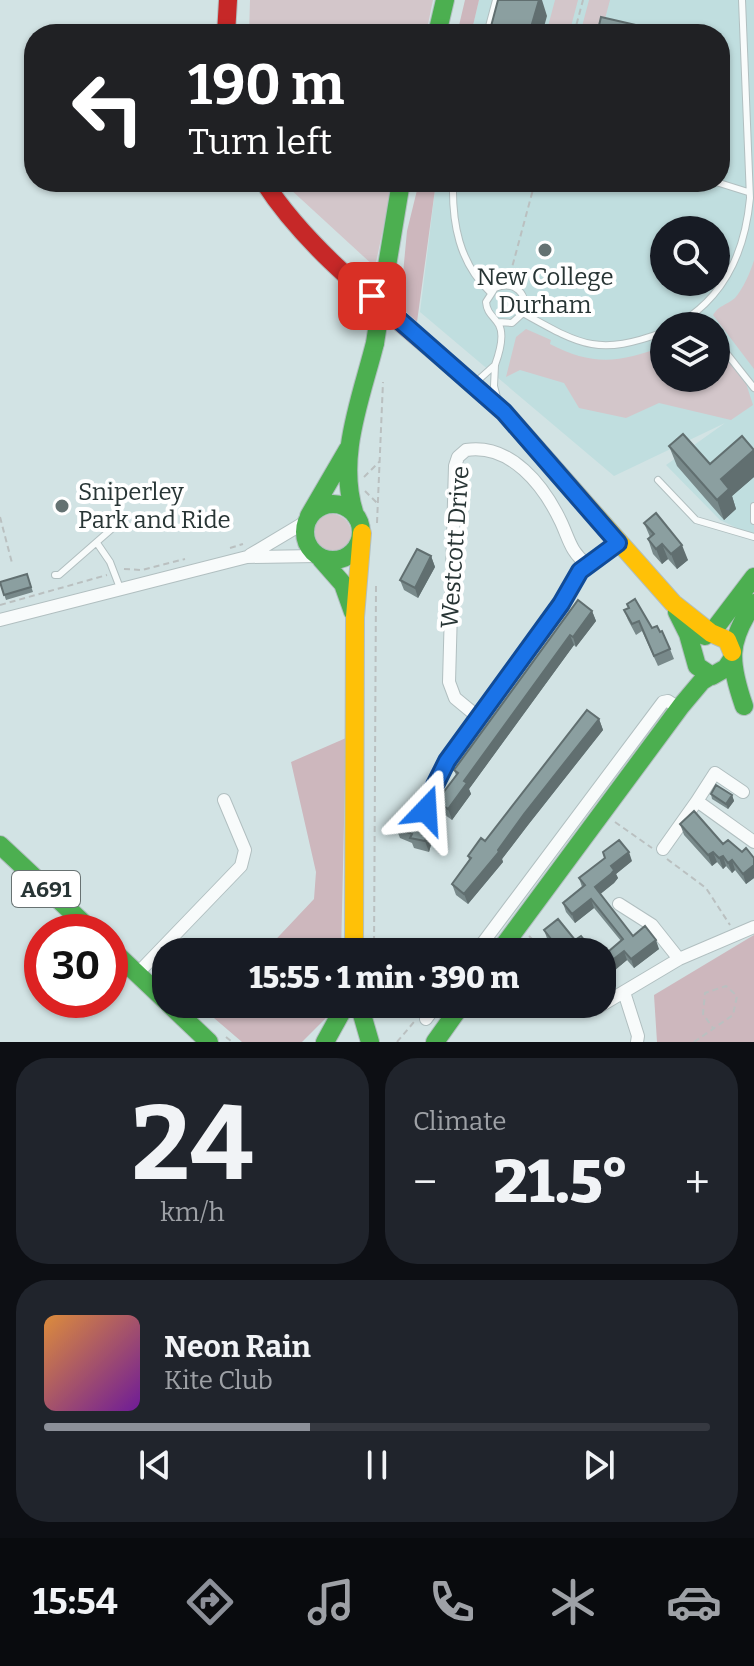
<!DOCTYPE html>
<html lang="en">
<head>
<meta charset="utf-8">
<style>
  :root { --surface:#171b24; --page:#20242c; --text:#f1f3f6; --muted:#9ea1a6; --line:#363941; --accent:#8c9099 }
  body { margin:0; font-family:Bitter,serif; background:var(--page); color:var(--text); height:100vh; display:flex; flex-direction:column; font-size:30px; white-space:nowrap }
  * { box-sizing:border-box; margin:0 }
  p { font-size:26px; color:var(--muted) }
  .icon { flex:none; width:44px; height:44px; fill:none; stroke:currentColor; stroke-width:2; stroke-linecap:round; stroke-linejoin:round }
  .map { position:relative; height:1042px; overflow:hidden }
  .side { display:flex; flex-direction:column; gap:16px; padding:16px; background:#0d0f14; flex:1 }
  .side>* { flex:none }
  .top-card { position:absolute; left:24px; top:24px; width:706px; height:168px; border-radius:32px; box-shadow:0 2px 6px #0004; background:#202124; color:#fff; overflow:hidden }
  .tools { position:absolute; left:650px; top:216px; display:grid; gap:16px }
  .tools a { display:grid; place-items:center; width:80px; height:80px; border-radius:50%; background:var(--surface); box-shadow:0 2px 6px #0004; font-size:40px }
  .speed { position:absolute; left:24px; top:914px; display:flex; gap:16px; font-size:40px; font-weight:700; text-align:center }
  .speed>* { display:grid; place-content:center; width:104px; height:104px; border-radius:50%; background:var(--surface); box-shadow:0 2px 6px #0004; line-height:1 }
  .speed .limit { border:12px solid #d22; background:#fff; color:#111 }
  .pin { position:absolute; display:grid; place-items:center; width:68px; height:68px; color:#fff; margin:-34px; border-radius:16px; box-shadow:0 4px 12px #0006 }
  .me { position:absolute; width:88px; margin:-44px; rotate:20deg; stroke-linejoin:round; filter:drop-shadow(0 0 6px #0008) }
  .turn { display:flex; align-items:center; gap:28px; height:168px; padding:0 32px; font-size:36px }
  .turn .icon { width:104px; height:104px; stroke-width:2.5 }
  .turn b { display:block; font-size:56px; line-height:68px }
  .big { font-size:60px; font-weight:800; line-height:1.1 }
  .side .widget { flex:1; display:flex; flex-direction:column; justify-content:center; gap:12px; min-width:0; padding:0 28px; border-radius:32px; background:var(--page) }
  .side .dial { align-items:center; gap:0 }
  .dial b { font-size:104px; line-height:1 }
  .song { display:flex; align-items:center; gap:24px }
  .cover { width:96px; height:96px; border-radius:12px; background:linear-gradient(135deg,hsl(30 70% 55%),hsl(280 70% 35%)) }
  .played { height:8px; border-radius:4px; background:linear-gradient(90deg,var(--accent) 40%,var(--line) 40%) }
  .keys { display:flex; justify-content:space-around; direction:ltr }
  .heat { display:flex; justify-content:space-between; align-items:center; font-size:44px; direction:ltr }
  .side .tiles { flex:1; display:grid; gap:16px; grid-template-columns:1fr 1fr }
  .widget:last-child { grid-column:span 2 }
  .trip { position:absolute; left:152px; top:938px; width:464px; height:80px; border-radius:32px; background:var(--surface); box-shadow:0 2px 6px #0004; font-weight:800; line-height:80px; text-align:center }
  .menu { display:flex; height:128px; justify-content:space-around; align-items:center; background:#090b0e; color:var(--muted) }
  .menu .icon { width:56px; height:56px }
  .menu .selected { color:var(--accent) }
  .menu b { font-size:36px; color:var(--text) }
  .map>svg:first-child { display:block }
  .built { fill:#c0dedf; fill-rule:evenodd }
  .green { fill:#d3c6ca }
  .forest { fill:#cdb7bd }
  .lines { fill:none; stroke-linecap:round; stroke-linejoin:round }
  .lane-casing { stroke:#b1bfc0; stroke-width:8 }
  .street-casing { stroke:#b1bfc0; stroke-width:14 }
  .fast-casing { stroke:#b1bfc0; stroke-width:20 }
  .slow-casing { stroke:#b1bfc0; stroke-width:20 }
  .jam-casing { stroke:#b1bfc0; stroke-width:20 }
  .path { stroke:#bac0c0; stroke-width:2; stroke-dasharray:6 4; stroke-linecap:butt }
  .lane { stroke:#f8fbfb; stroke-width:6 }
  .street { stroke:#f8fbfb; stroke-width:12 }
  .fast { stroke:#4caf50; stroke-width:18 }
  .slow { stroke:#ffc107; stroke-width:18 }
  .jam { stroke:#c62828; stroke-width:18 }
  .fast-bridge-casing { stroke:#b1bfc0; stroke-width:20; stroke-linecap:butt }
  .fast-bridge { stroke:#4caf50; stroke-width:18 }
  .wall { fill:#78898a }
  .shaded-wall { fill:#616f70 }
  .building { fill:#8b9fa0; stroke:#616f70; stroke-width:2 }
  .route-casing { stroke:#114b97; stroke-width:20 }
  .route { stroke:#1a73e8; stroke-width:14 }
  .poi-dot { fill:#647272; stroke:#fff; stroke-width:3 }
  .labels { text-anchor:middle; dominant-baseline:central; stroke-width:8; stroke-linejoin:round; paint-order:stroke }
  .shield { fill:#fff; stroke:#687272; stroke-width:2 }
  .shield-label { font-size:22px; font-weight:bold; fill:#283535 }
  .poi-label { font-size:24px; fill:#283535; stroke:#fff }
  .street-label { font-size:24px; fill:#283535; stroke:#fff }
</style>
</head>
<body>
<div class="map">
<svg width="754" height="1042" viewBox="0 0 754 1042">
  <rect width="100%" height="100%" fill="#d2e3e4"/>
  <!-- built -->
  <path class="built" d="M479 0H754V536L720 520 666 465 725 423 614 476 420 312 436 182H720V34H471ZM664 230H716V282H664ZM664 326H716V378H664Z"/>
  <!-- green -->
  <path class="green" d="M250 0H433L426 34H249Z
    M555 0H578L569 34H546Z
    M589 0H610L601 34H580Z
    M286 182H393L375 267 289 188Z
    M754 260V369L713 315C719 305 727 305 735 298 743 289 751 271 754 260Z
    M526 329 551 340 550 344C592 366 620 363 664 346V378H716V346L745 380 753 405 731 420 659 403 626 418 579 408 564 383 520 370 506 377 516 337Z
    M313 533a19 19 0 1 1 38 0a19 19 0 1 1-38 0Z"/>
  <!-- forest -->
  <path class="forest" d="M465 0H479L471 34H457Z
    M419 182H436L417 322 400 306 407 231Z
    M346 738 341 952H264L314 899 316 872 291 762Z
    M754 935V1042H657L654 995Z
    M214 1004H334L333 1011 302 1042H242L207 1012Z"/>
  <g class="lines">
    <defs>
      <path id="lane" d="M487 34 496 0
        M453 182C452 223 459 263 490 292
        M716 182 748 192
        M523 313C582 346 598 356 664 332
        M693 314 704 326
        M675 326C725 298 745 252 750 198L742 0
        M716 340 754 388
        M495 365C499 354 505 336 499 325 494 316 487 314 486 302L495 288C514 280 529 293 523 313L512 323 498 322
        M476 382 495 365 494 386 498 401
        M658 480 696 520 754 537
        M754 506V521
        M97 543 110 562 120 588
        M55 575H59L115 526"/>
      <path id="street" d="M250 555 307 521
        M0 620 247 557 317 556
        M478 717 455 698 449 682 455 466 458 457 466 450C511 443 544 486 561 522 569 539 571 553 587 564
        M743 792 715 773 697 801 754 842
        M413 808 420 809 425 805 447 761 561 604 580 571 618 543
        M663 849 697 801
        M619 904 652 925 679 959
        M476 952 663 702 668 701 680 709
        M137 974 241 866 245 850 224 800
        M624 992 638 1036 637 1042
        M595 1009 679 959 754 927
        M426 1019 437 1004"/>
      <path id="fast" d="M437 34 445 0
        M386 272 401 182
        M305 532a28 28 0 1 1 56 0a28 28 0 1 1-56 0Z
        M355 515C336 458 361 399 375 343
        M309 516 348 449
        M321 559 343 584 353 612
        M677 612 688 634 697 666 712 676 726 668 732 659
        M705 636 716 627 754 577
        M744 706C729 662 727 642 754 603
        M0 845 93 932
        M110 948 166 1001
        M499 952 681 706 702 681 710 676
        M169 1004 209 1042
        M359 1004 370 1042
        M325 1042 346 1004
        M435 1042 462 1004"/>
      <path id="slow" d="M454 368 504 412 673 603 711 633 727 640 732 652
        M354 952 355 617 362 533"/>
      <path id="jam" d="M226 34 228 0
        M264 182C310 254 390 312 454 368"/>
    </defs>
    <!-- lane casing -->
    <use href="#lane" class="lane-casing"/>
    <!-- street casing -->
    <use href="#street" class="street-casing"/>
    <!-- fast casing -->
    <use href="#fast" class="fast-casing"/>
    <!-- slow casing -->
    <use href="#slow" class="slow-casing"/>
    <!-- jam casing -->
    <use href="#jam" class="jam-casing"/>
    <!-- path -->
    <path class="path" d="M574 34 583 0
      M510 275 535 182
      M364 477 379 462
      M365 491 377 503
      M0 517 12 563
      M377 523 383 382
      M230 548 243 544
      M124 569 142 570 185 559
      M0 605 107 575
      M615 822 652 848
      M667 859 706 888 730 925
      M529 936 545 952
      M374 952 376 585
      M226 1037 232 1042
      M397 1042 414 1022
      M694 1042 733 1015 737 996 726 986 705 993 703 1014 713 1028"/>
    <!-- lane -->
    <use href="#lane" class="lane"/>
    <!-- street -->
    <use href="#street" class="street"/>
    <!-- fast -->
    <use href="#fast" class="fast"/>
    <!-- slow -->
    <use href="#slow" class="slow"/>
    <!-- jam -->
    <use href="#jam" class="jam"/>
    <defs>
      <path id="fast-bridge" d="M375 343 386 272"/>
    </defs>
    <!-- fast-bridge casing -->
    <use href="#fast-bridge" class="fast-bridge-casing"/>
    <!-- fast-bridge -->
    <use href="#fast-bridge" class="fast-bridge"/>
  </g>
  <!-- wall -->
  <path class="wall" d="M669 446 710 464 754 450V477L732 496 736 509 724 520 677 466Z
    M644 523 688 560 677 569 668 559 662 564 653 554 648 539 650 537Z
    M431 556 435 567 418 598 404 590 400 580Z
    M27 574 33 592 6 600 0 582Z
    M578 600 592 611 596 621 576 647 574 645 469 789 471 794 452 820 441 812 437 801 456 775 454 770Z
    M624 610 652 628 670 649 674 659 658 666 642 631 636 635 628 620Z
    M599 719 603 730 528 825 502 859 503 862 468 904 456 895 452 884 469 860 468 856 485 841Z
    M711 794 732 795 734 801 728 809 712 799Z
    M430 823 434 834 429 852 414 848 412 843 400 838 396 828Z
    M680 824 742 852 754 858V878L746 884 735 870 732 873 726 866 723 869 717 862 712 866 684 835Z
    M632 861 616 874 618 878 614 883 600 894 633 936 659 949 634 968 627 960 603 980 602 957 621 941 594 908 575 923 566 912 563 903 582 887 579 878Z
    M544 930 575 940 594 952H557L548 941Z"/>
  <!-- shaded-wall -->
  <path class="shaded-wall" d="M539 0H542L547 16 542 34H529Z
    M754 450V477L732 496 736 509 724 520 717 500 721 479Z
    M662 544 668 559 662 564 656 549Z
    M682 545 688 560 677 569 671 554Z
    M431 556 435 567 418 598 415 588Z
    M592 611 596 621 576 647 573 637Z
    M570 635 574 645 469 789 471 794 452 820 448 809 464 781Z
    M599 719 603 730 528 825 502 859 503 862 468 904 464 894 524 814Z
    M732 795 734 801 728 809 726 804Z
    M430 823 434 834 429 852 425 841Z
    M629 852 632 861 616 874 618 878 614 883 598 896 595 887 611 866Z
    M713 852 717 862 712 866 708 855Z
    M723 856 726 866 723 869 719 858Z
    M732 860 735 870 732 873 728 863Z
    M754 865V878L746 884 743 874Z
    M591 899 594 908 575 923 572 914Z
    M656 940 659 949 634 968 631 959Z
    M566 944 569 952H560L559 949Z
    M624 951 627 960 603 980 602 968Z"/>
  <!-- building -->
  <path class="building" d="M498 0H539L529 34H489Z
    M601 17 666 32 665 34H597Z
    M683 434 710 464 742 436 754 450 721 479 729 489 717 500 669 446Z
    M656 513 682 545 671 554 662 544 656 549 648 539 654 534 644 523Z
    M417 549 431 556 415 588 400 580Z
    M27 574 31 587 4 595 0 582Z
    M635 599 652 628 657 626 660 632 662 631 670 649 654 656 639 621 632 624 624 610 629 608 627 604Z
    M578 600 592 611 573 637 570 635 464 781 467 783 448 809 437 801 458 773 454 770Z
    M587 710 599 719 524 814 498 850 499 852 464 894 452 884 471 858 468 856 481 838 485 841Z
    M716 785 732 795 726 804 711 794Z
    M694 811 723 844 728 840 742 852 746 848 754 858V865L743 874 732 860 728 863 723 856 719 858 713 852 708 855 680 824Z
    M399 816 430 823 425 841 410 838 412 834 396 828Z
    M619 840 629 852 611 866 614 870 611 874 595 887 633 936 645 926 656 940 631 959 624 951 602 968V957L623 939 591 899 572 914 563 903 585 885 579 878 605 858 603 852Z
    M558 919 575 940 581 936 594 952H573L566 944 559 949 544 930Z"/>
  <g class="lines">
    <defs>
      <path id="route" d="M372 296 504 412 618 543 580 571 561 604 447 761 425 805 426 810"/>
    </defs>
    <!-- route casing -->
    <use href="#route" class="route-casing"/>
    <!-- route -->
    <use href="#route" class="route"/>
  </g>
  <!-- markers -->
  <g class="poi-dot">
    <circle cx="545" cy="250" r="8"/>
    <circle cx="62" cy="506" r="8"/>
  </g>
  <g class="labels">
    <!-- shield labels -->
    <rect class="shield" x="12" y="871" width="68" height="36" rx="6"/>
    <g class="shield-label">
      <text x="46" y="889">A691</text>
    </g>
    <!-- poi labels -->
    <g class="poi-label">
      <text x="545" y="277">New College<tspan x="545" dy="28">Durham</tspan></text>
      <text x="78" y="492" text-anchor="start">Sniperley<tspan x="78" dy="28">Park and Ride</tspan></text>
    </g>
    <!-- street labels -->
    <g class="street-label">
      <text transform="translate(455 547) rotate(-86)">Westcott Drive</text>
    </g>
  </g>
</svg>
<div class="tools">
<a><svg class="icon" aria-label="search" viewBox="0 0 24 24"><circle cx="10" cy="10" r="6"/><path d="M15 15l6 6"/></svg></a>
<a><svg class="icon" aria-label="layers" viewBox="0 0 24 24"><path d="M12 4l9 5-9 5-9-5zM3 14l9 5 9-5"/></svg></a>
</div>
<div class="speed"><div class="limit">30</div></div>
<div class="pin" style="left:372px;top:296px;background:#d93025"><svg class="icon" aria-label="arrive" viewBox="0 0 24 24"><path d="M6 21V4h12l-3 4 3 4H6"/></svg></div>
<svg class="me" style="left:426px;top:810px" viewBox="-20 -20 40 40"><path d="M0-17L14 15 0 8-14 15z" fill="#1a73e8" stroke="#fff" stroke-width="4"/></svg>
<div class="trip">15:55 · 1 min · 390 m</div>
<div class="top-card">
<div class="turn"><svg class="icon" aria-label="left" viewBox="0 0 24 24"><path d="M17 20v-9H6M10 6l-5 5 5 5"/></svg><div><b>190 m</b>Turn left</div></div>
</div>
</div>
<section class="side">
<div class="tiles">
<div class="widget dial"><b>24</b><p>km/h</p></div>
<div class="widget"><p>Climate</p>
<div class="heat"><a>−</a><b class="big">21.5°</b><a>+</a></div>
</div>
<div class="widget">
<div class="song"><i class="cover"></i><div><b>Neon Rain</b><p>Kite Club</p></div></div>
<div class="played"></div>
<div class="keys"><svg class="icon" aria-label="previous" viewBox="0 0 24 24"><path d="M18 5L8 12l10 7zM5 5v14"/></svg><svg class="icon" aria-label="pause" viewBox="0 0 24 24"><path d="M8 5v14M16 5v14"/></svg><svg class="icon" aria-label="next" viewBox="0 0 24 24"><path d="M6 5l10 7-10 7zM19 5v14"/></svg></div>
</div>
</div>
</section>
<nav class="menu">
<b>15:54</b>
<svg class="icon selected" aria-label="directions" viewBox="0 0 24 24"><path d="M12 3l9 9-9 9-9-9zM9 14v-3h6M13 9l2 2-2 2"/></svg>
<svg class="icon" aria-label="music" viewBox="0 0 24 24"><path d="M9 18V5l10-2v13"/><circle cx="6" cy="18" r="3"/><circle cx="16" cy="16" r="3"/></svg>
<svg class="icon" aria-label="phone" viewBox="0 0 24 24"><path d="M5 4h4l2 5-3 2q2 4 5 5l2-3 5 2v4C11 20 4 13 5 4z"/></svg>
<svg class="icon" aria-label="climate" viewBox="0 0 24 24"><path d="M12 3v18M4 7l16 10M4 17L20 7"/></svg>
<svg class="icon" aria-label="car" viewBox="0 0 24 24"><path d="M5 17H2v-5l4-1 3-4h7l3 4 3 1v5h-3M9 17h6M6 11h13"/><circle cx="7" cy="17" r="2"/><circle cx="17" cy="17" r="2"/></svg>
</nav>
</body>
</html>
